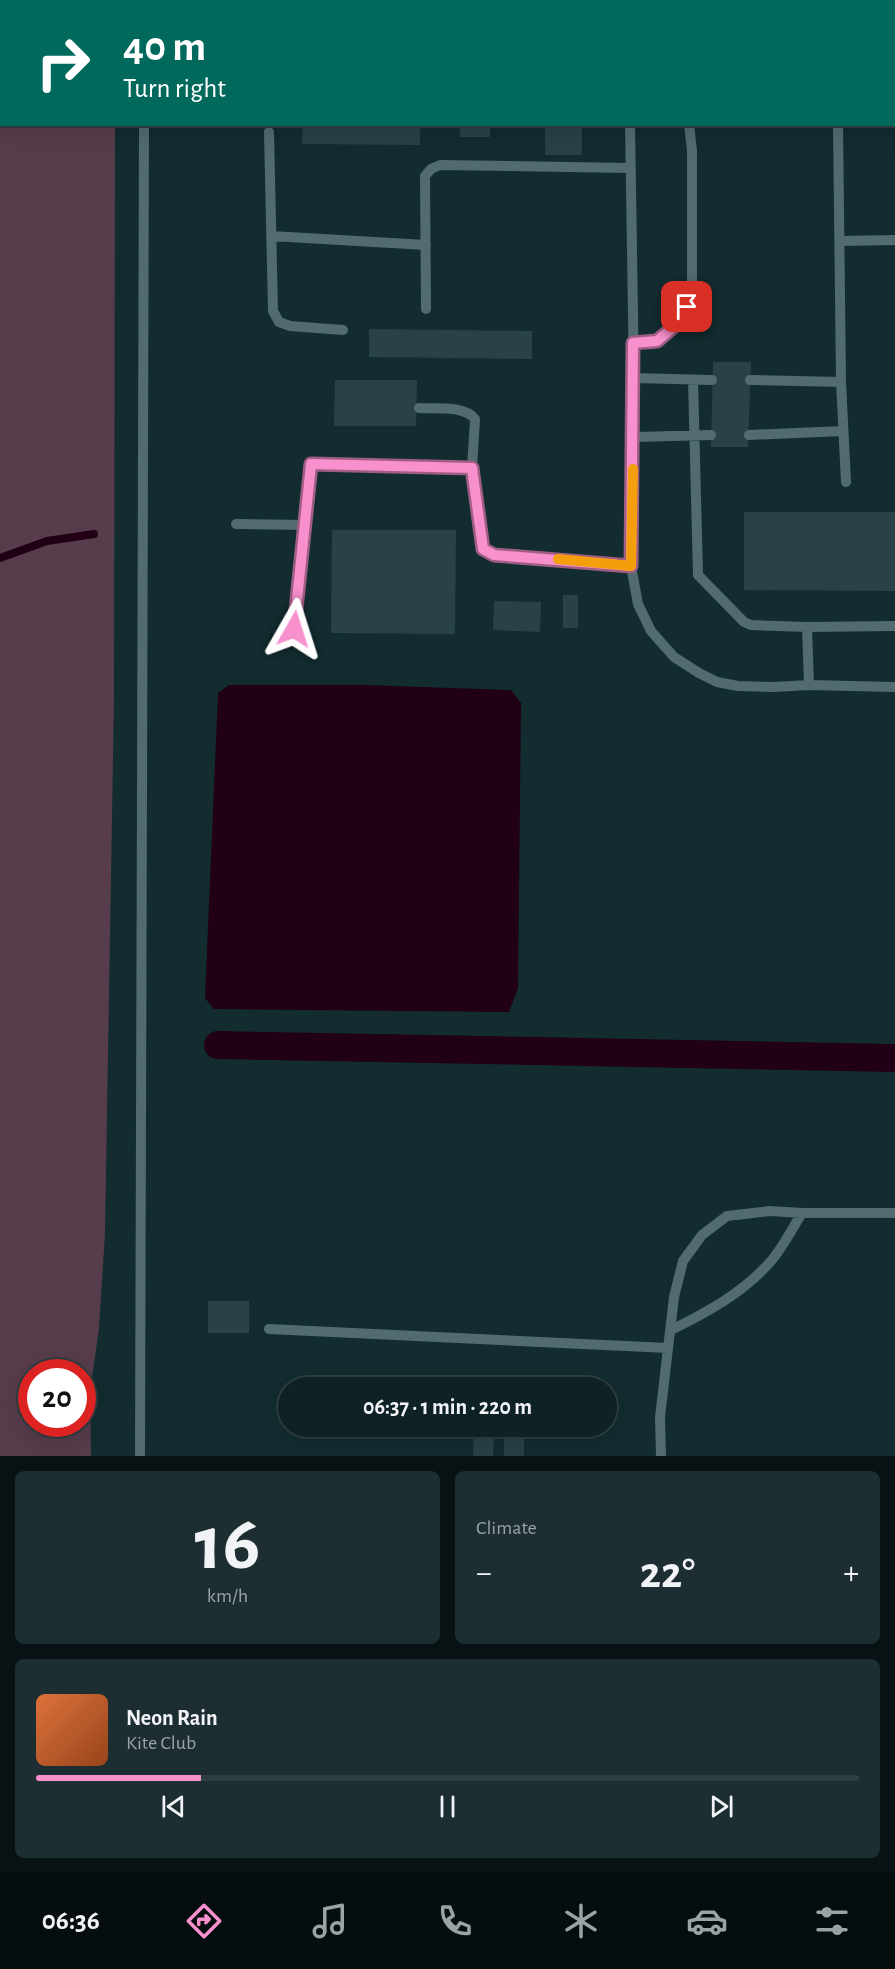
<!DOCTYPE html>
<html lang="en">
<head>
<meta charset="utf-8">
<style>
  :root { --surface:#0e2124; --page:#1c2e31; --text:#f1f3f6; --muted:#9ba3a6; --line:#2e3e41; --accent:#f790cd }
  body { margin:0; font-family:"Alegreya Sans",sans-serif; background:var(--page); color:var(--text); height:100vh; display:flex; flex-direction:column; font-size:22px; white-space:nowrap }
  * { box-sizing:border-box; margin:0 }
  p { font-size:20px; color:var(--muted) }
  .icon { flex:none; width:33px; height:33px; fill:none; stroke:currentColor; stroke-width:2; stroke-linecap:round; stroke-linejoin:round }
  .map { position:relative; height:1456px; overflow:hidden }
  .sheet { display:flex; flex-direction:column; gap:15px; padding:15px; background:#081214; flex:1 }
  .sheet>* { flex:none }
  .guide { position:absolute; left:0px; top:0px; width:896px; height:126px; box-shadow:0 6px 24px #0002,0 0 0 2px var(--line); background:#00695c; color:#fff; overflow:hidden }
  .speed { position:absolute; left:18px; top:1359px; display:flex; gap:12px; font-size:30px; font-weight:700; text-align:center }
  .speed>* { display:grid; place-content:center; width:78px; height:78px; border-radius:50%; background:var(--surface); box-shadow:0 6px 24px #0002,0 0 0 2px var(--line); line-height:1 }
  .speed .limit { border:9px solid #d22; background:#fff; color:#111 }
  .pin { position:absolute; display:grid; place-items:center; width:51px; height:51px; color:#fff; margin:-26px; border-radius:12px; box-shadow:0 3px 9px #0006 }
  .me { position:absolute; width:66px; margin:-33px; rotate:6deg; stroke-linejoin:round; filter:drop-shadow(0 0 4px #0008) }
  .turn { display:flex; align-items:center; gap:21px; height:126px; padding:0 24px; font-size:27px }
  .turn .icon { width:78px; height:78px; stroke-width:2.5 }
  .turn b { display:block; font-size:42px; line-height:51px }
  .big { font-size:45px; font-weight:600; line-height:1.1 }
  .sheet .card { flex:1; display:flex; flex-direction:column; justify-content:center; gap:9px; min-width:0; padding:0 21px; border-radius:9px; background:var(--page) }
  .sheet .dial { align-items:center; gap:0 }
  .dial b { font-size:78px; line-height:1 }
  .song { display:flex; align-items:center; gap:18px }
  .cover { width:72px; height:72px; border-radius:9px; background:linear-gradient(135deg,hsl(20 70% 55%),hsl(20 70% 35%)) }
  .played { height:6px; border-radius:3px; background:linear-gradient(90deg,var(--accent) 20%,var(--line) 20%) }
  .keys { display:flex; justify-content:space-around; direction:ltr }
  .heat { display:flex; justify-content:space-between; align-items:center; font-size:33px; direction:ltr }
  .sheet .tiles { flex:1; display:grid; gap:15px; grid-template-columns:1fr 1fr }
  .card:last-child { grid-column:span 2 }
  .trip { position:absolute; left:278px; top:1377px; width:339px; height:60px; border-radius:30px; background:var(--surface); box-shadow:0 6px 24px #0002,0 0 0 2px var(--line); font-weight:600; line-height:60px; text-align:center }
  .menu { display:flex; height:96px; justify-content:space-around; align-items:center; background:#060d0e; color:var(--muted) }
  .menu .icon { width:42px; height:42px }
  .menu .selected { color:var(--accent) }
  .menu b { font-size:27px; color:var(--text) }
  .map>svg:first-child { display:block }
  .green { fill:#573c4b; fill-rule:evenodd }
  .water { fill:#210015 }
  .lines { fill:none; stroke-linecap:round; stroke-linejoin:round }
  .stream { stroke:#210015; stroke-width:8 }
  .canal { stroke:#210015; stroke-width:28 }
  .building { fill:#294247 }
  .service { stroke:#516b70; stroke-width:10 }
  .route-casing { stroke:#a15e85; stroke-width:15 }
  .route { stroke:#f790cd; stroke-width:10 }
  .slow { stroke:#f59e0b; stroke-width:10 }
</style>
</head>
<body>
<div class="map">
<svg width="895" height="1456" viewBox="0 0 895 1456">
  <rect width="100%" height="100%" fill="#122c30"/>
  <!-- green -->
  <path class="green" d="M0 0H115L2 2V124L115 125 114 697 105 1233 99 1328 90 1392 91 1456H0ZM32 1372H82V1424H32Z"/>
  <!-- water -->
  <path class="water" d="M229 685H364L511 690 521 703 518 988 509 1012 214 1009 205 998 218 693Z"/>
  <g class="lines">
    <!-- stream -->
    <path class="stream" d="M0 558 47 541 94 534"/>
    <!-- canal -->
    <path class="canal" d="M218 1045 895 1058"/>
  </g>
  <!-- building -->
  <path class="building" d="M303 124H420V145L302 144Z
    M460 124H490V137H460Z
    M545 124H582V155H545Z
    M369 329 532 331V359L369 357Z
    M713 362H751L748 447H711Z
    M335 380H417L416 426H334Z
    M744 512H895V591L744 590Z
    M332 530H456L455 634 331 633Z
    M563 595H578V628H563Z
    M494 601 541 602 540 632 493 630Z
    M208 1301H249V1333H208Z
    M474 1426H524V1456H504V1436L494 1435 493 1456H473Z"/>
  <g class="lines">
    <!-- service -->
    <path class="service" d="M273 0V2
      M505 0V2
      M634 0 635 2
      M145 2V0
      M839 2V0
      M894 57H895
      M630 124 634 378 631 566 638 604 651 631 674 657 699 673 717 682 738 686 774 687 809 685 895 687
      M838 124 841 382 846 482
      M269 132 273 311 279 322 290 326 343 330
      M271 236 426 245
      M840 241 895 240
      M426 309 425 176 431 169 440 165 629 168
      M633 343 657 341 677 324 687 307 692 281V151L689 124
      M634 378 712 380
      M693 380 698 575 744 622 751 625 807 627
      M750 380 841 382
      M419 408C436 409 464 405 475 419L472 468 483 549 494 555 631 566
      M749 435 843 431
      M634 437 711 435
      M236 524 305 525
      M294 629 311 464 472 468
      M809 685 807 627 895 626
      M269 1329 668 1348
      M671 1330C708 1312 744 1292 771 1261 783 1247 792 1229 802 1213
      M140 1456 144 124
      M661 1456 660 1417 674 1297 683 1261 702 1235 727 1216 770 1211 802 1213H895"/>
  </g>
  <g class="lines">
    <defs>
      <path id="route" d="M294 629 311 464 472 468 483 549 494 555 631 566 633 343 657 341 677 324 687 307"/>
    </defs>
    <!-- route casing -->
    <use href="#route" class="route-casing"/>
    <!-- route -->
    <use href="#route" class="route"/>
    <!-- slow -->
    <path class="slow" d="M558 559 631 566 633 469"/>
  </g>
</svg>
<div class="speed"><div class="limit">20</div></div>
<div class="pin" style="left:687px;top:307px;background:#d93025"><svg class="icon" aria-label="arrive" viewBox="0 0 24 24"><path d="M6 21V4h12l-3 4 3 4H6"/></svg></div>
<svg class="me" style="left:294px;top:629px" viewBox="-20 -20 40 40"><path d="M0-17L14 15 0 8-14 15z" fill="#f790cd" stroke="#fff" stroke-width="4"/></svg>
<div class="trip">06:37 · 1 min · 220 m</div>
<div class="guide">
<div class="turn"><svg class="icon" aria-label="right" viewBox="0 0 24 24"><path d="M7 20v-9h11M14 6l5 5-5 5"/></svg><div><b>40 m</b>Turn right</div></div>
</div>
</div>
<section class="sheet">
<div class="tiles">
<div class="card dial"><b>16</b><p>km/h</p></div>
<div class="card"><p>Climate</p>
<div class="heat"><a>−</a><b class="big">22°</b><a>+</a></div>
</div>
<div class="card">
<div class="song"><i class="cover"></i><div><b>Neon Rain</b><p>Kite Club</p></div></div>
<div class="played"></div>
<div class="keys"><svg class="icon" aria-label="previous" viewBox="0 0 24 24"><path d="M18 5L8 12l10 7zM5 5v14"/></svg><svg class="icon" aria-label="pause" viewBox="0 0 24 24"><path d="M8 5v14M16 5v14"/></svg><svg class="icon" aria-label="next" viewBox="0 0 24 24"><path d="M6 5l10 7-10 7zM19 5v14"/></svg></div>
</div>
</div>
</section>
<nav class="menu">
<b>06:36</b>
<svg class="icon selected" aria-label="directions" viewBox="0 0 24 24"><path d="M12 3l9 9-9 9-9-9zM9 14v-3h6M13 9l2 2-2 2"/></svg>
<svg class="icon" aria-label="music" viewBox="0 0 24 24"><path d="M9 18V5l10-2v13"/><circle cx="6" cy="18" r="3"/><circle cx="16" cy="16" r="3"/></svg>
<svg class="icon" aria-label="phone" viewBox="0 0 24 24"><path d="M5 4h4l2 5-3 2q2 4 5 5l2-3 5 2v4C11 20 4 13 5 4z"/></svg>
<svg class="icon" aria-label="climate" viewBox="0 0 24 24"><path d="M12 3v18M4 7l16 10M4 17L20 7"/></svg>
<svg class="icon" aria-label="car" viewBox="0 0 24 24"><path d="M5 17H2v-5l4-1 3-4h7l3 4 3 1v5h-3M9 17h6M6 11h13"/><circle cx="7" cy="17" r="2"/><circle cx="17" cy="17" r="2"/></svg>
<svg class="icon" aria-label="filters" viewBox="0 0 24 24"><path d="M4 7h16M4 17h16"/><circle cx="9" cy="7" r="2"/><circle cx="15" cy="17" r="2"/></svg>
</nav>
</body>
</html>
